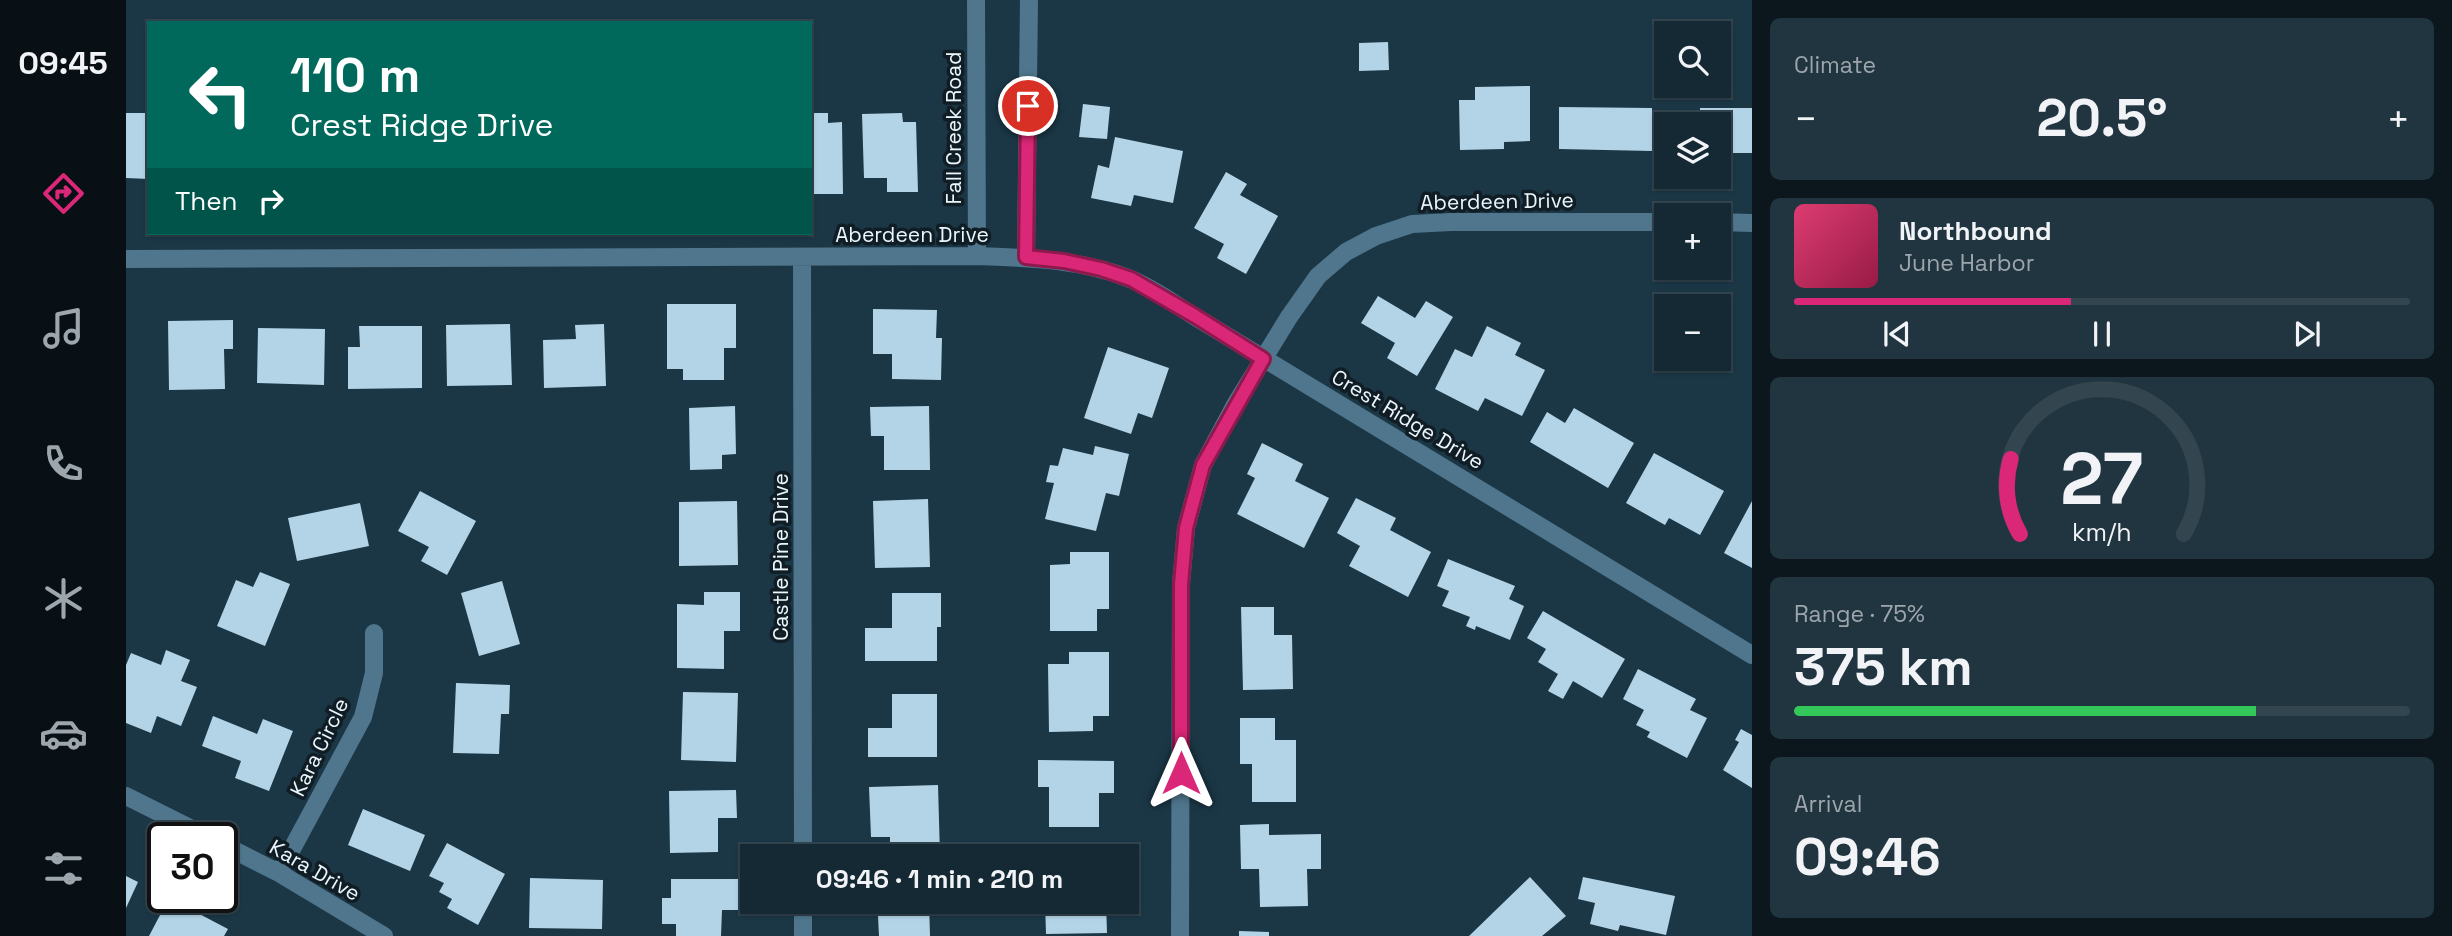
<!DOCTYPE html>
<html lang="en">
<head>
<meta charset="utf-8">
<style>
  :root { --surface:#142934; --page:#213540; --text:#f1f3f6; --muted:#9da6ac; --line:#33454f; --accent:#db2777 }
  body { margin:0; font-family:"Space Grotesk",sans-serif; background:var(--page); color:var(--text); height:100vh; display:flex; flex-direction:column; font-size:26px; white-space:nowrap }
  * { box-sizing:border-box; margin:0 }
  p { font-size:23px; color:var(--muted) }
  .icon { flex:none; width:38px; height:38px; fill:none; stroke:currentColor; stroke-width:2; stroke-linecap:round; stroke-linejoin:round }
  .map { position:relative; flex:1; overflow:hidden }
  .details { display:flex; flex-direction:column; gap:18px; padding:18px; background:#0b171d; width:700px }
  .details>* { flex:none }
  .top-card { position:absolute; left:21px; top:21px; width:665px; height:214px; border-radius:0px; box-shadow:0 2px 5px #0004,0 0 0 2px var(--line); background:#00695c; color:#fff; overflow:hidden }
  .controls { position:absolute; left:1528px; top:21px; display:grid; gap:14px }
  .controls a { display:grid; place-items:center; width:77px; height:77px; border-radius:0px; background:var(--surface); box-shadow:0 2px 5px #0004,0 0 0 2px var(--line); font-size:35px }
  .speed { position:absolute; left:21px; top:822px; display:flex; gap:14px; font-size:35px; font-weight:700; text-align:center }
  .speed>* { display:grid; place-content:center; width:91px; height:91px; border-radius:50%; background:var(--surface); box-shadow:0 2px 5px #0004,0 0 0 2px var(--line); line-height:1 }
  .speed .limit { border:4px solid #111; border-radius:10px; background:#fff; color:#111 }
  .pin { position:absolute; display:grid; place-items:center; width:60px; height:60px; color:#fff; margin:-30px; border:4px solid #fff; border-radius:50%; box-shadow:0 2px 7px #0007 }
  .me { position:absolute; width:77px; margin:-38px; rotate:0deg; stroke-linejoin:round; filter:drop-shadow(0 0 5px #0008) }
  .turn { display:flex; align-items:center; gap:24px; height:147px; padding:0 28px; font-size:32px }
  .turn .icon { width:91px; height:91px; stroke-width:2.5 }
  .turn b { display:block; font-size:49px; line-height:60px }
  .then { display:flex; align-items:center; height:66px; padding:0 28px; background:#0003; gap:14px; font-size:26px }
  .big { font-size:52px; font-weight:700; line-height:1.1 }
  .details .widget { flex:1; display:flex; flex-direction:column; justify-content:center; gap:10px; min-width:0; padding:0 24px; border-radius:10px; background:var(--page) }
  .details .dial { align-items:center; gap:0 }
  .dial svg { height:182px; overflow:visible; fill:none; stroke:var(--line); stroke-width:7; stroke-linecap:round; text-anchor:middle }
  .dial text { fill:var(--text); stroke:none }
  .song { display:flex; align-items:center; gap:21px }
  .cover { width:84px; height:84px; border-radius:10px; background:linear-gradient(135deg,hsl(340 70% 55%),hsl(340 70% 35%)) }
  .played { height:7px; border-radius:4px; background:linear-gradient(90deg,var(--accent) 45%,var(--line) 45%) }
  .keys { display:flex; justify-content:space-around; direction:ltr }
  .heat { display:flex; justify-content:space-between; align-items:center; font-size:38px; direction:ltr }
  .charge { height:10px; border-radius:5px; background:linear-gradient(90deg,#34c759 75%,var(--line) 0) }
  .trip { position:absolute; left:614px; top:844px; width:399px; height:70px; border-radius:0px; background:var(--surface); box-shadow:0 2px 5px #0004,0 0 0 2px var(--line); font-weight:700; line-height:70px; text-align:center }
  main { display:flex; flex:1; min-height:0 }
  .dock { display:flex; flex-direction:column; width:126px; justify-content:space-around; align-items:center; background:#081015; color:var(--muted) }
  .dock .icon { width:49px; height:49px }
  .dock .current { color:var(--accent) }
  .dock b { font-size:32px; color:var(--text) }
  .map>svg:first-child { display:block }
  .building { fill:#b3d4e7 }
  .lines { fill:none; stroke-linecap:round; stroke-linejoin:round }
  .minor { stroke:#4f768c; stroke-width:18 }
  .route-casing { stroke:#8e194d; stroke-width:18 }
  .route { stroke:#db2777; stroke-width:12 }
  .labels { text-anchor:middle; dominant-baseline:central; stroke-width:7; stroke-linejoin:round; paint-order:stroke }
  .street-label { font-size:21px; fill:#eaf7ff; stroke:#111d24 }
</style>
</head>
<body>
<main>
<nav class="dock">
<b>09:45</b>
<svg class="icon current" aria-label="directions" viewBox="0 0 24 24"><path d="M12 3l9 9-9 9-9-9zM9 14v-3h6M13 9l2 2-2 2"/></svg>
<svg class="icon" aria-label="music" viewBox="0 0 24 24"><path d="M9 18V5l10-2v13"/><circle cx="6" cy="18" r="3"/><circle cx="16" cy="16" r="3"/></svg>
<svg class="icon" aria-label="phone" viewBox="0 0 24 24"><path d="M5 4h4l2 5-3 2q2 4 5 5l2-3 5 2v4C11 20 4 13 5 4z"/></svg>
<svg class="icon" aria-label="climate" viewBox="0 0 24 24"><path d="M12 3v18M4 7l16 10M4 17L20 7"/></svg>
<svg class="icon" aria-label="car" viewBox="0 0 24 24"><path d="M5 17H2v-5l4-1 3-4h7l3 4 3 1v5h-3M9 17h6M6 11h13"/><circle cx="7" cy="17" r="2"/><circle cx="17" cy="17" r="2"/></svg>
<svg class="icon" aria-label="filters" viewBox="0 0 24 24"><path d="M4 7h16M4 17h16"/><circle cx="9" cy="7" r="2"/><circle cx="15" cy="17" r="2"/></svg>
</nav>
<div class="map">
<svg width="1626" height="936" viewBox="0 0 1626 936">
  <rect width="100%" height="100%" fill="#1b3746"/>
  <!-- building -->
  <path class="building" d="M1262 42 1263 70 1233 71V43Z
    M1404 86V141L1378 142V149L1334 150 1333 100H1349V87Z
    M957 104 984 107 981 139 953 137Z
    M1433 107 1526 108V151L1433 149Z
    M1574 108H1626V153H1592V124H1574Z
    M0 113H23V179L0 178Z
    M684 113H702V123L716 122 717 194H686V177H684Z
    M776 113 777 122H790L792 192H761V178H738L736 114Z
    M989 137 1057 151 1047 203 1008 195 1005 206 965 198 972 165 983 168Z
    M1100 172 1121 184 1114 195 1152 216 1120 274 1091 258 1098 244 1068 228Z
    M1252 296 1289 318 1300 301 1327 317 1291 376 1261 358 1269 343 1235 323Z
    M541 304H610V348H598V380H557V369H541Z
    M747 309 811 310 810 338H816L815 380 766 379V354H747Z
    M107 320V349H98L99 389 43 390 42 321Z
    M384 324 386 385 321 386 320 325Z
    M478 324 480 386 418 388 417 340 450 339 449 325Z
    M233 326H296V388L222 389V347H234Z
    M1361 326 1395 343 1389 355 1419 370 1396 416 1359 398 1352 411 1309 389 1329 349 1346 357Z
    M132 328 199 329 198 385 131 383Z
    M982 347 1043 368 1026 418 1012 413 1005 434 958 418Z
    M609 406 610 454 596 455V469L564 470 563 408Z
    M803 406 804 470H758V436H745L744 407Z
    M1448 408 1508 443 1482 488 1404 442 1421 412 1439 423Z
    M1136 443 1177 464 1169 481 1203 498 1178 548 1111 514 1129 478 1121 474Z
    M969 446 1003 454 993 496 980 493 970 531 919 519 928 483 920 482 924 465 932 466 937 448 967 455Z
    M1528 453 1598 491 1574 535 1543 518 1539 525 1500 503Z
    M294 491 350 521 321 575 295 561 303 547 272 531Z
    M1230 498 1270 518 1264 530 1305 552 1282 597 1223 566 1234 546 1211 533Z
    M802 499 804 567 749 568 747 501Z
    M611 501 612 565 553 566V502Z
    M1626 501V568L1598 553Z
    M234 503 243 546 171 561 162 518Z
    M944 552H983V609H971V631H924V565L944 564Z
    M1322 559 1389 586 1383 599 1398 606 1384 640 1350 626 1349 630 1340 626 1344 617 1316 606 1323 591 1311 586Z
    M134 572 164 584 139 646 91 626 110 580 127 587Z
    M376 581 394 644 353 656 335 593Z
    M578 592H614V631H598V669L551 668V604L578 605Z
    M766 593H815V627H811V661H739V628H766Z
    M1115 607H1148V635H1166L1167 689 1117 690Z
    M1417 611 1499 659 1476 698 1447 681 1437 699 1422 691 1432 674 1412 662 1420 649 1401 638Z
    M40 650 64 660 55 681 71 687 55 726 31 716 25 733 0 723V665L5 653 35 665Z
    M943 652H983V716H967V731L923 732 922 664H943Z
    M1512 669 1570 699 1564 710 1581 718 1561 758 1521 737 1524 732 1510 725 1518 710 1497 699Z
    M330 683 384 685 383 714H375L373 754 327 753Z
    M557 692 612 693 610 762 555 760Z
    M766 694H811V757H742V728H766Z
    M87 716 131 734 137 719 167 731 143 791 109 778 115 761 76 746Z
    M1114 718H1149V740H1170V802H1126V764H1114Z
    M1615 729 1626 735V788L1597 770 1613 742 1609 740Z
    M912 760 988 761V793H973V827H923V787H912Z
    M812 785 814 856H764V837H745L743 787Z
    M610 790 611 818H592V852L544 853 543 791Z
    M237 809 299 835 284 871 222 845Z
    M1143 824V835L1195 834V869H1181L1182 906 1134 907 1133 869H1115L1114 825Z
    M321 843 379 874 352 925 321 908 326 899 313 892 318 883 303 876Z
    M0 876 12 882 0 908Z
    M1404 877 1440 916 1416 936H1343Z
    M1457 877 1549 896 1540 935 1494 925 1492 931 1464 924 1469 903 1452 899Z
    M404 878 477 880 476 929 403 928Z
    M545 879H612V910H596L595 936H550V924H536V898H545Z
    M43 898 102 929 98 936H23Z
    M745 901H803L804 936H753L752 916H746Z
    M919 901H980L981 933 920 934Z
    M1113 931 1143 932V936H1113Z"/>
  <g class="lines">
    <!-- minor -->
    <path class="minor" d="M850 0 851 256
      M1592 222 1626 223
      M900 257 903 0
      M676 258 677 856
      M0 259 851 256C902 258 953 259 1002 278 1025 287 1047 303 1068 316L1626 655
      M0 796 84 838
      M96 844 153 873 258 936
      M153 873 237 717 248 673V633
      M677 901V936
      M1054 936 1055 584 1060 528 1077 465 1109 405 1163 317 1192 276 1220 252 1250 236 1286 224 1325 222H1540"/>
  </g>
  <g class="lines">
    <defs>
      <path id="route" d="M902 106 900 257 938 261 975 269 1005 279 1069 316 1137 359 1077 465 1060 528 1055 584V773"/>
    </defs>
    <!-- route casing -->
    <use href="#route" class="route-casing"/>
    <!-- route -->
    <use href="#route" class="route"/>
  </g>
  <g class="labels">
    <!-- street labels -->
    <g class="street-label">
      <text transform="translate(827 128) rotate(-90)">Fall Creek Road</text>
      <text transform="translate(1371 201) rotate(-1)">Aberdeen Drive</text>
      <text x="786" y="234">Aberdeen Drive</text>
      <text transform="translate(1282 419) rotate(31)">Crest Ridge Drive</text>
      <text transform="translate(654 557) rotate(-90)">Castle Pine Drive</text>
      <text transform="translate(193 747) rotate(-64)">Kara Circle</text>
      <text transform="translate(189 870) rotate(30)">Kara Drive</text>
    </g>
  </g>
</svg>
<div class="controls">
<a><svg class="icon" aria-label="search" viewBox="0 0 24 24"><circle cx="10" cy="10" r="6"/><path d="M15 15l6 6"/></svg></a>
<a><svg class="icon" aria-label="layers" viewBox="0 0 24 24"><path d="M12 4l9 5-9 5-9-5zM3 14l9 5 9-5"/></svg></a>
<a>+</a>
<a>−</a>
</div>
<div class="speed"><div class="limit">30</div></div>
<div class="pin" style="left:902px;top:106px;background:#d93025"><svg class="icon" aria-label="arrive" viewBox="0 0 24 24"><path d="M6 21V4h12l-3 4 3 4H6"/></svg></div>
<svg class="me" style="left:1055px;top:773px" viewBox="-20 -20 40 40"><path d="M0-17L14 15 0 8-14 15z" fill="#db2777" stroke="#fff" stroke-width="4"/></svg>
<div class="trip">09:46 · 1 min · 210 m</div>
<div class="top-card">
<div class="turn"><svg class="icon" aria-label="left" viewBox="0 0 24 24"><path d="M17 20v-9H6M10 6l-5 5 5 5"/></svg><div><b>110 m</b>Crest Ridge Drive</div></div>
<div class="then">Then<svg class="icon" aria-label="right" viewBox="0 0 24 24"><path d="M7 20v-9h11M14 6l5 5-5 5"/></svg></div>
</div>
</div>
<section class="details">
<div class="widget"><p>Climate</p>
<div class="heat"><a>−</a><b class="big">20.5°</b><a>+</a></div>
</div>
<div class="widget">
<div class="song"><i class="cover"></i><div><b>Northbound</b><p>June Harbor</p></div></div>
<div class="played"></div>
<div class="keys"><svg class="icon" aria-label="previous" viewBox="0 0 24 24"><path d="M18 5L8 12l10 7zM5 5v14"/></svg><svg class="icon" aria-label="pause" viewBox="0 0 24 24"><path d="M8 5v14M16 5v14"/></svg><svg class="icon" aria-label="next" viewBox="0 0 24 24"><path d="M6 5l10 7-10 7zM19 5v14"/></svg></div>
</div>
<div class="widget dial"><svg viewBox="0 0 100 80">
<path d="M14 69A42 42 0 1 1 86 69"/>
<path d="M14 69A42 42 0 0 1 10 36" stroke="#db2777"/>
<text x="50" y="56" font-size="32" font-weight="700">27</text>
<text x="50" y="72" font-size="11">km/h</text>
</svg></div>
<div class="widget"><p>Range · 75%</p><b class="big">375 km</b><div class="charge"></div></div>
<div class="widget"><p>Arrival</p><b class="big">09:46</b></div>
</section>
</main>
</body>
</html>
